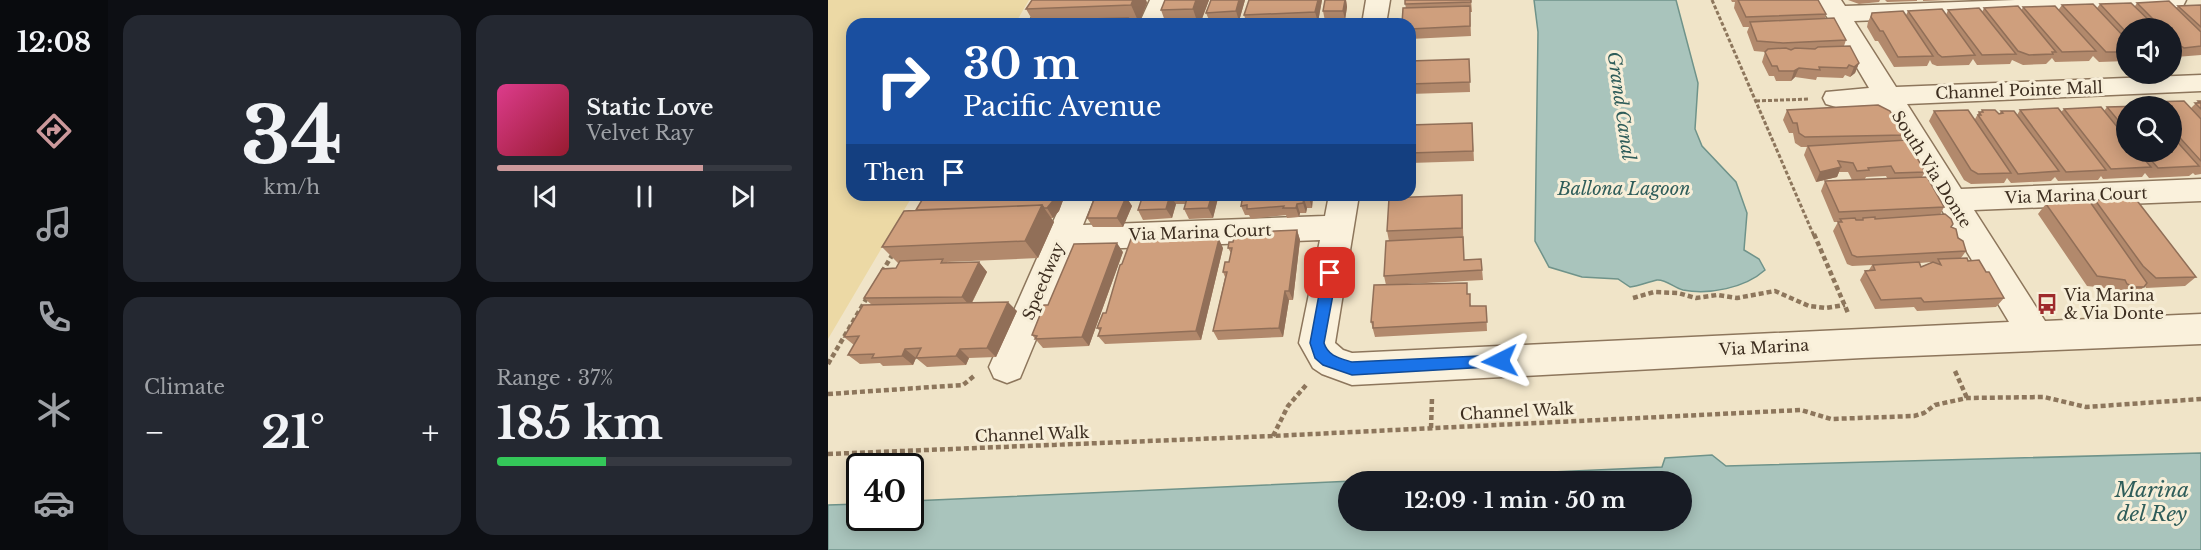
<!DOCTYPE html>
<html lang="en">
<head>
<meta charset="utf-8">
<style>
  :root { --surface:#171b24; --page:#242831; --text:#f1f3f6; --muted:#9ea1a6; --line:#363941; --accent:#cc999b }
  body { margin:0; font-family:"Libre Baskerville",serif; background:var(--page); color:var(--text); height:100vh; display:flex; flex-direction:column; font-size:22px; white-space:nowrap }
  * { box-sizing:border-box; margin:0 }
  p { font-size:20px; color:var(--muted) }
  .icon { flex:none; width:33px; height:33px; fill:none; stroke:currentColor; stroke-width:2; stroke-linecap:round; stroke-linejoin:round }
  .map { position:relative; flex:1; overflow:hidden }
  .drawer { display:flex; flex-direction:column; gap:15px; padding:15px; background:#0d0f14; width:720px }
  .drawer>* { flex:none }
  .hud { position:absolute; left:18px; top:18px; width:570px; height:183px; border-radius:18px; box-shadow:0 3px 15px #0003; background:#1a4fa0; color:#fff; overflow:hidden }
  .tools { position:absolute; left:1288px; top:18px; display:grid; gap:12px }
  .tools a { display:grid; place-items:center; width:66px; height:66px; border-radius:50%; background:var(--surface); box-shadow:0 3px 15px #0003; font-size:30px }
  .speed { position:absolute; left:18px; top:453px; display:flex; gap:12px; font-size:30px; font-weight:700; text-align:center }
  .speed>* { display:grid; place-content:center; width:78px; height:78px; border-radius:50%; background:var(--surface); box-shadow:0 3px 15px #0003; line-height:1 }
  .speed .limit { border:3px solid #111; border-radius:9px; background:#fff; color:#111 }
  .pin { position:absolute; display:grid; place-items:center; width:51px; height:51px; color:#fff; margin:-26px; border-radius:12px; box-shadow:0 3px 9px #0006 }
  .me { position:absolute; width:66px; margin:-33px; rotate:267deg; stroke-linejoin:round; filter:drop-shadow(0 0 4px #0008) }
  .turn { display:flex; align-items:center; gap:21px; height:126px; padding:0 18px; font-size:27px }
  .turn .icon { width:78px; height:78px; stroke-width:2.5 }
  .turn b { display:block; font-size:42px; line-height:51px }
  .then { display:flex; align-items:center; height:57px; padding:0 18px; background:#0003; gap:12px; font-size:22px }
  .big { font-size:45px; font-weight:700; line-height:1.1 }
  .drawer .widget { flex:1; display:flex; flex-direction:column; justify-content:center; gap:9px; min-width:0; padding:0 21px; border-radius:18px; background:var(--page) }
  .drawer .dial { align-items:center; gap:0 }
  .dial b { font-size:78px; line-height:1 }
  .song { display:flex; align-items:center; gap:18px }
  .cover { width:72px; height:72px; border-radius:9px; background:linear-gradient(135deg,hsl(330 70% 55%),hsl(350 70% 35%)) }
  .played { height:6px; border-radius:3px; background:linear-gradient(90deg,var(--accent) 70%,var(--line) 70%) }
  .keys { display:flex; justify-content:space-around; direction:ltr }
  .heat { display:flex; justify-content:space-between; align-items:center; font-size:33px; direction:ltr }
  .charge { height:9px; border-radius:4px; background:linear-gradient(90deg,#34c759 37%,var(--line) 0) }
  .drawer .tiles { flex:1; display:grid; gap:15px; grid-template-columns:repeat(2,1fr) }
  .trip { position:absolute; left:510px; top:471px; width:354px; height:60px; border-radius:30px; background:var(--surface); box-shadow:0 3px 15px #0003; font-weight:700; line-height:60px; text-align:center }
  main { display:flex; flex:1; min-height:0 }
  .dock { display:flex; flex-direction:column; width:108px; justify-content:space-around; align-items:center; background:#090b0e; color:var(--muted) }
  .dock .icon { width:42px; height:42px }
  .dock .active { color:var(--accent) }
  .dock b { font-size:27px; color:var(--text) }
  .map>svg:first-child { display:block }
  .sand { fill:#ecd9a5 }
  .water { fill:#a9c4bc; stroke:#6f938a; stroke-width:1.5; fill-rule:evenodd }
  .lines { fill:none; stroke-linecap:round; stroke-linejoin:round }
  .minor-casing { stroke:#8d765c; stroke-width:3 }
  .path-far1 { stroke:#8d765c; stroke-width:3; stroke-dasharray:4 2; stroke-linecap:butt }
  .path { stroke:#8d765c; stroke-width:4.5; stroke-dasharray:5 3; stroke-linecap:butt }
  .minor { fill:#faf1dc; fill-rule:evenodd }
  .wall { fill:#b2896c; fill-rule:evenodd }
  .shaded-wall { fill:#916f58 }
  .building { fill:#cf9f7d; stroke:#916f58; stroke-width:1.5 }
  .route { fill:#1a73e8; stroke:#114b97; stroke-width:1.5 }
  .labels { text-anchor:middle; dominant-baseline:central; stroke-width:6; stroke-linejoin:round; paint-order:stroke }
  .street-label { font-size:16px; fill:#3d2e20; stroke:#f7eed8 }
  .poi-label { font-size:16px; fill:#3d2e20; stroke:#f7eed8; text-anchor:start }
  .water-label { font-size:18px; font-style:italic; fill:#2f5d5a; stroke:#f7eed8 }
  .near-water-label { font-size:21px; font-style:italic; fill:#2f5d5a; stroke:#f7eed8 }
</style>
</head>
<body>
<main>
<nav class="dock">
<b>12:08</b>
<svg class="icon active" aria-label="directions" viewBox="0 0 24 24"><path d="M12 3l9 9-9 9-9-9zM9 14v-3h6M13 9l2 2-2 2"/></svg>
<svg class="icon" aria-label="music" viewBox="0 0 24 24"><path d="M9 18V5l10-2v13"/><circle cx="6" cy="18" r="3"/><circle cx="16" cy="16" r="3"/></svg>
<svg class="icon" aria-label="phone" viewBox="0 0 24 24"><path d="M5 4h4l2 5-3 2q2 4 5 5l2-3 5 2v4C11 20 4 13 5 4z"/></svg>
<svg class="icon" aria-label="climate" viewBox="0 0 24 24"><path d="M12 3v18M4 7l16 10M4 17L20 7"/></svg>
<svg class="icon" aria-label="car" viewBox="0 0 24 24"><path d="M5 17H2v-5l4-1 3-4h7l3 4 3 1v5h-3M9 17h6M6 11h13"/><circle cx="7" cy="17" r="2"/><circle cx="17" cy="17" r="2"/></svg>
</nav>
<section class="drawer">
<div class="tiles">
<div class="widget dial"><b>34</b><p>km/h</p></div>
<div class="widget">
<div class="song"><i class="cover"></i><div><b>Static Love</b><p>Velvet Ray</p></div></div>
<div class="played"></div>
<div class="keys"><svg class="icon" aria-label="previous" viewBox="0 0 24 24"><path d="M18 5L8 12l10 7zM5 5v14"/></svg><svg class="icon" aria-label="pause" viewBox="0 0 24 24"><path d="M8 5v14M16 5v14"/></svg><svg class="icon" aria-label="next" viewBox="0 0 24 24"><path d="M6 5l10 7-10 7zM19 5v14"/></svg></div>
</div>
<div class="widget"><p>Climate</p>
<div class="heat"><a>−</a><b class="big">21°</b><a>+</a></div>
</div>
<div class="widget"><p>Range · 37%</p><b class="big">185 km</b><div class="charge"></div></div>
</div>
</section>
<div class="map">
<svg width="1373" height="550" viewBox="0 0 1373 550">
  <rect width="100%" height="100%" fill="#f0e4c8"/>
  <!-- sand -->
  <path class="sand" d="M0 0H201L187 24H24V195H85L0 339Z"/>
  <!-- water -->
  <path class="water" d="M706 0H848L870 83 867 129 874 146 908 182 919 213 916 250 931 259 937 270C917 288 881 295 855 290 847 288 837 279 829 280 820 282 811 286 802 287L790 279 754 277 721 267 707 241 710 32Z
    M1373 453V550H0V505L31 504 32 518H82L83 501 834 467 837 458 884 455 898 466ZM520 482H854V520H520Z"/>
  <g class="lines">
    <defs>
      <path id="minor" d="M322 0H346L335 24H311Z
        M538 0H562L558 24H534Z
        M989 0H1013L1017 6 1187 0H1358L1355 6 1347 8 1026 21 1068 87 1373 75V91L1079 104 1133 189 1373 179V201L1146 210 1217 321 1373 314V344L1034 358 524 385 494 374 485 368 471 343 492 240 245 250 192 378 179 383 166 378 161 367 237 195H267L255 225 497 216 501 195H531L507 343 515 350 524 353 1181 322 1051 105 1008 107 998 104 995 98 998 92 1041 88Z"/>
    </defs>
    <!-- minor casing -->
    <use href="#minor" class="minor-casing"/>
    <!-- path-far1 -->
    <path class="path-far1" d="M884 0 986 236
      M200 24 206 14
      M928 101 981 99"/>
    <!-- path -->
    <path class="path" d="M986 234 1020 313
      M54 272 66 252
      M805 298 826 292 850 293 868 298 889 295 909 298 947 291 981 306 998 308 1017 305
      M0 364 40 296
      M1127 371 1139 398
      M0 394 135 385 146 376
      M603 428 604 398
      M445 436 460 406 479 384
      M0 454 445 436 973 410 1003 419 1086 416 1096 413 1107 405 1139 398 1216 397 1258 407 1373 399"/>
    <!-- minor -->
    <use href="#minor" class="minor"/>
  </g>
  <!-- wall -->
  <path class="wall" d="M204 0H318L319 3 311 23 303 24H198L205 21 198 9Z
    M337 0H381L372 24H338L333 10Z
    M383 0H417L411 21 382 22 378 13Z
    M421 0H494L490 22 419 24 416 15Z
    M497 0H518L519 7 517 20 497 21 495 11Z
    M643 0 644 12H642L643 36 582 39V24L577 4Z
    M903 0H990L998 14 997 19 1018 40 1016 46 1031 63 1027 73 1022 77 1017 75 1015 78 989 77 988 80 967 77 963 81H948L946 76H941L934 62 937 52 926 51 919 32 921 27H915L906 8 907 2H904Z
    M1020 0H1052L1051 2 1031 4Z
    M1057 0H1089V1L1059 2Z
    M1095 0H1121L1095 1Z
    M1309 3 1348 8 1350 6 1373 5V55L1348 57 1344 56V28H1299V61L1271 62 1265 56 1261 61 1227 62 1224 58 1218 64 1195 65 1184 60 1182 64 1149 65 1145 59 1141 65 1109 66 1104 64 1102 60 1099 66 1066 67 1050 41H1047L1039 27 1040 22 1044 13 1078 15 1080 11 1118 15 1120 10 1154 12 1156 8 1193 11 1195 7 1231 9 1234 5 1269 8 1272 4 1307 6Z
    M641 59 642 92 582 94V61Z
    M1370 101H1373V174L1367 175 1365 173 1361 176 1321 178 1317 173 1314 177 1275 179 1273 176 1270 180 1230 181 1227 177 1223 181 1183 183 1179 178 1176 183 1143 184 1136 180 1101 121 1106 111 1147 119 1151 112H1153L1154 110 1171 114 1173 111 1189 115 1192 110 1233 112 1236 109 1276 111 1279 107 1318 106 1321 102 1363 108ZM1299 106H1344V152H1299Z
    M959 110 1076 135 1073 141 1097 172 1094 177 1116 207 1112 215 1123 227 1138 251 1133 258 1140 261 1158 272 1176 298 1168 307 1089 311 1086 307 1047 309 1032 280 1037 271 1041 270 1044 265 1024 266 1019 264 1005 231 1010 222H1011H1006L993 191 997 181 1024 180 1020 172H1011L1009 177 988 182 976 155 979 147H973L967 143 965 133H961L955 120ZM1058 176 1059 178 1037 179 1038 177ZM1104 262 1093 267 1092 263Z
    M644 123 646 161 582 163V125Z
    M97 195H237L231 211 225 218H223L226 222 210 258 119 262V263L151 262 159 272 144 303 189 311 168 357 141 358 138 365 99 367 88 358 85 365 55 366 52 363 32 364 20 355 26 345 16 337 44 305 36 298 68 268 71 264 54 247 88 210Z
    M266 195H301L299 198 304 206 295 227H265L259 218 268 197Z
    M315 195H389L390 198 385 218 361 219 356 209 358 204H348L344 218 315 220 310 210Z
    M634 195 636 260 653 259 655 280 560 285 639 294 643 306H658L659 331 547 337 543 322 558 285 556 276 561 241 559 231Z
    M485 196 484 208H479L478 213H472L471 217 459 218 458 215 423 219 421 215H417L413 206Z
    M1267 200 1368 277 1357 286 1318 288 1317 286 1306 296 1297 297 1289 293 1287 289 1259 286 1210 214 1220 201 1263 204Z
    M469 230 472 240 465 300H461L455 337 390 340 385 331 397 277 395 272 401 262 403 253 400 248Z
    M371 239 395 248 373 340 277 344 270 336 272 331 269 328 278 313 294 264Z
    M295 252 261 346 215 348 204 335 220 305Z"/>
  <!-- shaded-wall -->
  <path class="shaded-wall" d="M305 0H318L319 3 311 23 303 5Z
    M368 0H381L372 24H370L365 9Z
    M411 0H417L411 21 408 11Z
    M490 0H494L490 22 487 12Z
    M517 0H518L519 7 517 20 515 11Z
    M300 18 303 24H297Z
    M1031 63 1027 73 1022 77 1026 67Z
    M971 68 967 77 963 81 966 71Z
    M1013 167 1009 177 988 182 992 172Z
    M227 195H237L231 211 225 218 219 208Z
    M342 195 348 204 344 218 338 209Z
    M384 195H389L390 198 385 218 380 208Z
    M481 195H485V196L484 208 481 198Z
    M298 197 304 206 295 227 289 218Z
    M476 199 479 208 478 213 475 203Z
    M469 204 472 213 471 217 468 208Z
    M214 205 226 222 210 258 197 241Z
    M469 230 472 240 465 300 461 291Z
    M391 239 395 248 373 340 368 331Z
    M289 243 295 252 261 346 254 337Z
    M151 262 159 272 142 306 134 297Z
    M457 291 461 300 455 337 451 328Z
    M180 302 189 311 168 357 159 348Z
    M77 349 88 358 85 365 74 356Z
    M132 349 141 358 138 365 128 356Z"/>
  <!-- building -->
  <path class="building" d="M204 0H305L303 5 198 9Z
    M337 0H368L365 9 333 10Z
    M383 0H411L408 11 378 13Z
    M421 0H490L487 12 416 15Z
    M497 0H517L515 11H495Z
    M577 0H643V2L577 4Z
    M910 0H990L998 14 918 17Z
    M1341 1 1373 32V46L1356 48 1351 45 1344 38V28H1334L1309 3Z
    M1303 3 1329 28H1299V33L1272 4Z
    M1265 4 1299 40V52H1278L1234 5Z
    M1373 5V27L1350 6Z
    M642 6V26L582 29V24H574L575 8Z
    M1190 6 1228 52H1224L1225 54 1201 55 1190 51 1156 8Z
    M1227 6 1268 51 1234 52 1195 7Z
    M1151 8 1188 54 1154 55 1120 10Z
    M1114 9 1147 55 1114 57 1110 54 1080 11Z
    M1075 11 1105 56 1070 57 1055 31H1052L1043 17 1044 13Z
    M300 18 297 24H198L200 21 235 20 238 22 244 19 249 23 258 19Z
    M1006 18 1018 40 955 43 929 41 922 22Z
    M1022 46 1031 63 1026 67 1021 65 1019 68 991 67 992 70 971 68 966 71H951L949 66H944L937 52 940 49 958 48 963 50 967 48 987 49 990 47Z
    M641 59 642 82 582 84V61Z
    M1356 101 1373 119V161L1344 129V106H1324L1321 102Z
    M1370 101H1373V109L1367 103H1372Z
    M1050 105 1062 111 1076 135 977 137 971 133 969 123H965L959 110Z
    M1299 106V131L1279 107 1317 106H1318Z
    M1273 107 1299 139V152H1310L1323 167 1283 169 1236 109Z
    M1230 108 1278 170 1238 172 1192 110Z
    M1140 110 1183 173 1150 174 1143 170 1106 111Z
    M1154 110H1167L1171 114 1175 113 1173 111H1186L1231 171 1190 174 1150 115H1153L1151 112H1155Z
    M644 123 645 151 582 153V125Z
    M1344 136 1371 166 1330 168 1316 152H1344Z
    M1079 140 1097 172 1067 173 1063 166 1040 168 1041 170 1029 171 1025 163 1010 161 1013 167 992 172 980 146Z
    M1099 177 1116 207 1011 212 997 181Z
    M97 195H227L224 202 219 208H216L214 205 88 210Z
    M315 195H342L338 209 310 210Z
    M360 195H384L380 208 356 209Z
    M415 195H481V198L476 199 475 203 469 204 468 208H455L456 206 419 209V205L413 206Z
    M634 195V228L559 231 561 198Z
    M267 197H298L289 218H259Z
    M1307 198 1368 277 1328 278 1315 266 1267 200Z
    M1260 199 1319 283 1316 287H1307L1299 284 1297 280 1269 276 1218 204 1220 201Z
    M214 205 197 241 54 247 76 211Z
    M1117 214 1123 219 1125 224 1123 227 1128 229 1130 238 1135 241 1138 251 1029 257 1024 255 1010 222H1014L1012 219 1027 218 1028 220H1035V218L1047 217V219Z
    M469 230 461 291H457L451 328 385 331 399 272H395L397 262H401L404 248H400L401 242H405L407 233Z
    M369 236 368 239H391L368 331 270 336 273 328H269L275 313H278L292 265 294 264 303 239Z
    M635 237 636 260 653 259 654 270 556 276 558 241Z
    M289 243 254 337 207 339 209 336 204 335 216 305H220L246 244Z
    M1139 258 1140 261 1151 260 1158 272H1161L1176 298 1096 302 1093 298 1053 300 1037 271 1047 270 1045 265 1091 262 1093 267 1105 262 1113 265 1110 259Z
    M115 259 113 263 151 262 134 297 36 298 54 269 68 268 72 261Z
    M639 283V294H642V306H658L659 322 545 328V322H543L546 285Z
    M180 302 159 348 132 349 128 356 88 358 93 348 77 349 74 356 44 358 46 354 20 355 31 336 16 337 35 305Z"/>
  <!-- route -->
  <path class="route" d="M502 268 509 273 496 343C500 356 511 358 524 362L672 355 677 357 679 361 677 366 524 375 495 365 487 358 482 343 495 273Z"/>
  <!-- icons -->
  <defs>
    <symbol id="bus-bare" viewBox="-9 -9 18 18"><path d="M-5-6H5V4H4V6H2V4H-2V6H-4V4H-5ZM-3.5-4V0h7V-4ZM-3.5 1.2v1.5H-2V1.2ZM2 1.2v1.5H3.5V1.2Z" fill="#9e2a2b" stroke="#f7eed8" stroke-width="2.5" paint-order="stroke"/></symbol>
  </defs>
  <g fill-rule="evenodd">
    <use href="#bus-bare" x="1204" y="289" width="30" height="30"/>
  </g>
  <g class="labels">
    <!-- street labels -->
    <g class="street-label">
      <text transform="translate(1191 90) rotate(-2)">Channel Pointe Mall</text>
      <text transform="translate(1104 169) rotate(58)">South Via Donte</text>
      <text transform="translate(1248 195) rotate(-2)">Via Marina Court</text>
      <text transform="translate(372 232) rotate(-2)">Via Marina Court</text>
      <text transform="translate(215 281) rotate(-67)">Speedway</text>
      <text transform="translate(936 347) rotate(-3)">Via Marina</text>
      <text transform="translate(689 411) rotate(-3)">Channel Walk</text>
      <text transform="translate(204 434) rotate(-2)">Channel Walk</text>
    </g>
    <!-- poi labels -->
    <g class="poi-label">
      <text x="1236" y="295">Via Marina<tspan x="1236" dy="18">&amp; Via Donte</tspan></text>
    </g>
    <!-- water labels -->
    <g class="water-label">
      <text transform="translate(793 106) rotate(82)">Grand Canal</text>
      <text x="796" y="189">Ballona Lagoon</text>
    </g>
    <!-- near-water labels -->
    <g class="near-water-label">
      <text x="1324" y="490">Marina<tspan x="1324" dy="24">del Rey</tspan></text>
    </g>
  </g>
</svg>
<div class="tools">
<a><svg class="icon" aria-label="sound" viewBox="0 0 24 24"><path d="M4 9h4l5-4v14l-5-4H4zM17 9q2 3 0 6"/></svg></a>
<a><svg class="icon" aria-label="search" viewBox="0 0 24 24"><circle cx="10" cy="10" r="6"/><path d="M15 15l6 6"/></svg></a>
</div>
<div class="speed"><div class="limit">40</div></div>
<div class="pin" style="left:502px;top:273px;background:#d93025"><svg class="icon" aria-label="arrive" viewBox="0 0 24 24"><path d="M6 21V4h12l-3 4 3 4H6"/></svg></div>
<svg class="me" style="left:672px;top:361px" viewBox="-20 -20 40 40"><path d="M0-17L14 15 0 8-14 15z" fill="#1a73e8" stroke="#fff" stroke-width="4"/></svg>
<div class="trip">12:09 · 1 min · 50 m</div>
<div class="hud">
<div class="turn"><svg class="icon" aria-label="right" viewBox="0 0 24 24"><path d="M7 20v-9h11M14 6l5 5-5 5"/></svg><div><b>30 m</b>Pacific Avenue</div></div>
<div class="then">Then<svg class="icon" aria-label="arrive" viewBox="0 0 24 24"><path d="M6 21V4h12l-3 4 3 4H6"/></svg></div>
</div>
</div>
</main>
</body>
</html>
